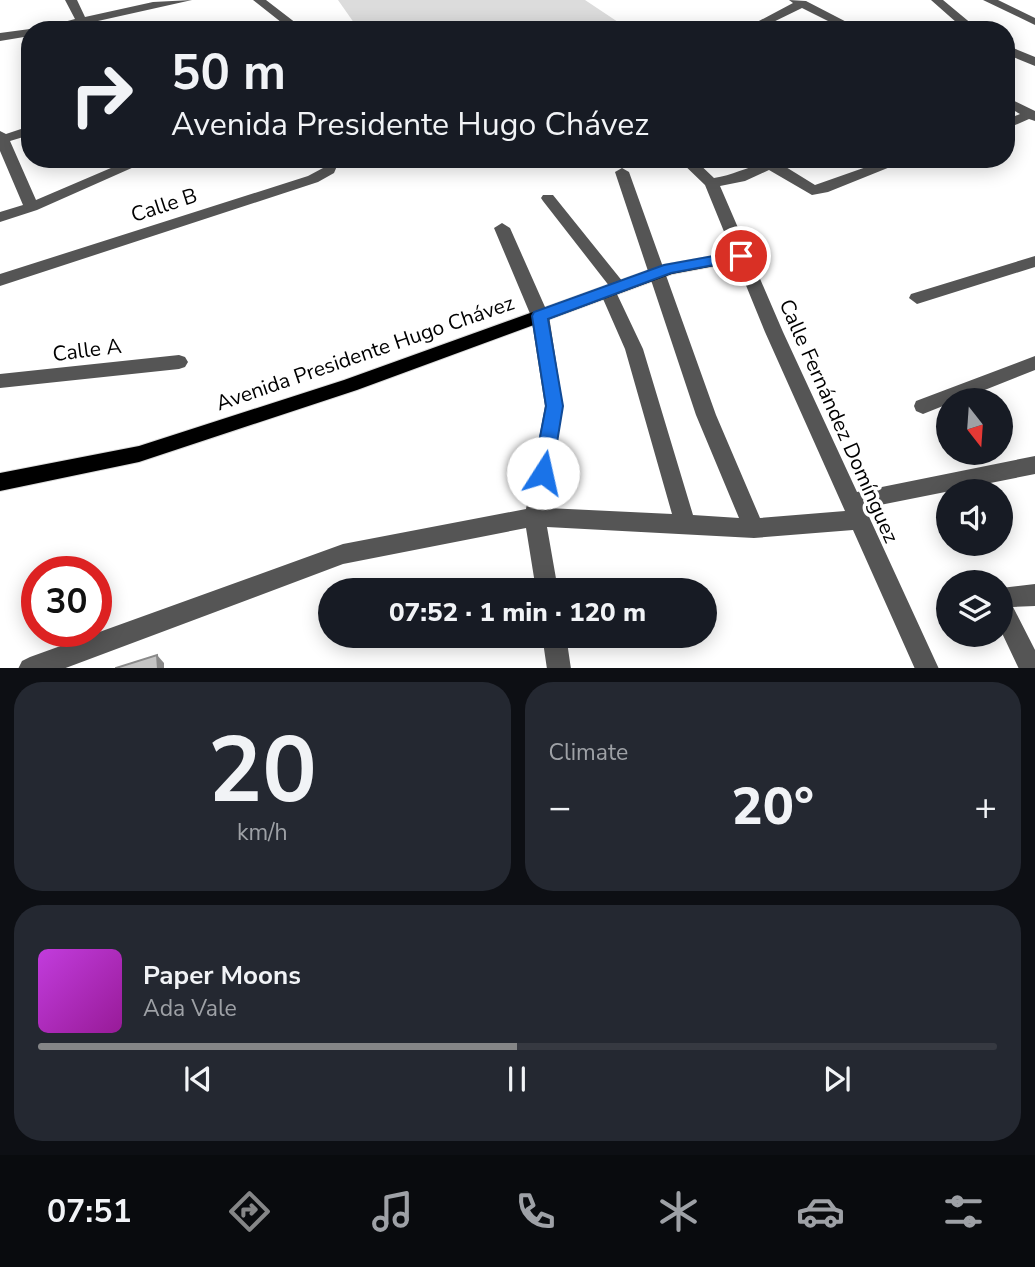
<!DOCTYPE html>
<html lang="en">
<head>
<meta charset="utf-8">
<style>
  :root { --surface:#171b24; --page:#242831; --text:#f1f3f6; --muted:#9ea1a6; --line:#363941; --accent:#858687 }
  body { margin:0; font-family:"Nunito Sans",sans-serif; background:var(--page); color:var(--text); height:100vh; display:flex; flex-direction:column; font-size:26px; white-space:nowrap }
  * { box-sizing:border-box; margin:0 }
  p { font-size:23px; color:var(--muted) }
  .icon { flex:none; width:38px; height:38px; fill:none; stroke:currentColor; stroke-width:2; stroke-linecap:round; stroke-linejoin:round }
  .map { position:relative; height:668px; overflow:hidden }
  .drawer { display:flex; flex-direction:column; gap:14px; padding:14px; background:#0d0f14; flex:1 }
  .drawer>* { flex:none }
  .hud { position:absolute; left:21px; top:21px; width:994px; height:147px; border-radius:28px; box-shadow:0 4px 18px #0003; background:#171b24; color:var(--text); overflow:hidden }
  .needle { width:46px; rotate:163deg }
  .buttons { position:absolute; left:936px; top:388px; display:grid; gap:14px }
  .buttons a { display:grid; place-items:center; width:77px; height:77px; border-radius:50%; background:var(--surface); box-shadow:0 4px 18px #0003; font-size:35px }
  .speed { position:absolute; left:21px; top:556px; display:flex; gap:14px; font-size:35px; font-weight:700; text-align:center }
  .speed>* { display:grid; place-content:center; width:91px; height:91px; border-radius:50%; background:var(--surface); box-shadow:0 4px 18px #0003; line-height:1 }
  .speed .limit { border:10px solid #d22; background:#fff; color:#111 }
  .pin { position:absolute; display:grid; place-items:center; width:60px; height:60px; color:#fff; margin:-30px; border:4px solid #fff; border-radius:50%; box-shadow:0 2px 7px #0007 }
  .me { position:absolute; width:77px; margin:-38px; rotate:10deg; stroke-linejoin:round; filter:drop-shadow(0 0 5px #0008) }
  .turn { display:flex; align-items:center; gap:24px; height:147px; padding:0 35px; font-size:32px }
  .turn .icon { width:91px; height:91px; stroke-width:2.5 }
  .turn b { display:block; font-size:49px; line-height:60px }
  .big { font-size:52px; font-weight:800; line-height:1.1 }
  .drawer .card { flex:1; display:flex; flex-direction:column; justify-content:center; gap:10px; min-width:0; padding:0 24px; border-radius:28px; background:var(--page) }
  .drawer .dial { align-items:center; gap:0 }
  .dial b { font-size:91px; line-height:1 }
  .song { display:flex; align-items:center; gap:21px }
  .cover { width:84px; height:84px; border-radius:10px; background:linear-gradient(135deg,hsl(290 70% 55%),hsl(300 70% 35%)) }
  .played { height:7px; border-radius:4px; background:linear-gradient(90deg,var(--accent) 50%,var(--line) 50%) }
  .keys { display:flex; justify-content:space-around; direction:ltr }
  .heat { display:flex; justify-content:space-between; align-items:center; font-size:38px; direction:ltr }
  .drawer .tiles { flex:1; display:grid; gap:14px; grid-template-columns:1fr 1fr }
  .card:last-child { grid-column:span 2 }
  .trip { position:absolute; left:318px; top:578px; width:399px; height:70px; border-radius:35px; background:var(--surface); box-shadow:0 4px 18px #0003; font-weight:800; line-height:70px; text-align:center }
  .dock { display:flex; height:112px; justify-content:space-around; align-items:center; background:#090b0e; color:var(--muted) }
  .dock .icon { width:49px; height:49px }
  .dock .on { color:var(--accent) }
  .dock b { font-size:32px; color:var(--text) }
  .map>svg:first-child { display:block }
  .green { fill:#dcdcdc }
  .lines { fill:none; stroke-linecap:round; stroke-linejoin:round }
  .major-casing { stroke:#dbdbdb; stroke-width:2 }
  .minor { fill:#555; fill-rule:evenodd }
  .major { fill:#000; fill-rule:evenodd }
  .shaded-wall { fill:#898989 }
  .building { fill:#c4c4c4; stroke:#898989; stroke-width:2 }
  .route { fill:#1a73e8; stroke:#114b97; stroke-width:2 }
  .labels { text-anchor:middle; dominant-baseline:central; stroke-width:7; stroke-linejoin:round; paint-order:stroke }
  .street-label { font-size:21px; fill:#000; stroke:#fff }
</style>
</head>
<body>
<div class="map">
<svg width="1035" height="669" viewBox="0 0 1035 669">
  <rect width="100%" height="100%" fill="#fff"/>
  <!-- green -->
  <path class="green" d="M338 0H585L630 30H359Z"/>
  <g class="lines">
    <defs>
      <path id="major" d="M741 251 749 256 747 260 672 274 357 390 139 462 0 491V473L139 446 344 380 663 265Z"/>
    </defs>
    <!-- major casing -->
    <use href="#major" class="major-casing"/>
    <!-- minor -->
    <path class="minor" d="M65 0H77L85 17 153 2 192 0 89 23 93 30H81L79 25 57 30H34L75 19Z
      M253 0H266L305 30H291Z
      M789 0 806 1 862 30H846L802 8 757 30H742L793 3Z
      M931 0H943L979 30H965Z
      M983 0H998L1035 18V25Z
      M545 26 552 30H540Z
      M30 29 34 30H30V36L0 41V33Z
      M1006 45 1035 57V66L1006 54Z
      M1006 97 1035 111V121L1029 119 1006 129V120L1020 114 1006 106Z
      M30 126V135L10 141 36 200 132 159H152L37 210 0 222V212L23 205 0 151V131L6 134Z
      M326 159H340L334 173 318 182 0 286V274L308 176 323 168Z
      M678 159H694L714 178C740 174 762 159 788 159L781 164 815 185 889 159H910L828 192 812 195 769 170 745 181 720 186 783 332 857 492 1035 456V474L865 508 939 669H915L853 530 754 538 547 527 558 590H536L526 528 343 564 63 669H18L22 661 30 657 343 544 526 509 545 406 531 316 494 228 502 223 510 228 549 316 563 406 547 508 672 514 625 349 600 292 602 288 610 287 543 201 541 198 543 195H553L627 287 625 291 616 292 643 349 693 515 739 518 696 415 615 172 622 168 629 172 716 415 760 518 845 511 765 332 705 185Z
      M1035 256V267L917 304 909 298 911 294Z
      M179 355 185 357 188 362 185 367 179 369 0 388V374Z
      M1035 356V370L957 401H948V404L923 414 916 411 914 406 916 401Z
      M1035 584V606L1013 607 1035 650V669H1019L1001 631V588Z
      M542 635H566L571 669H547Z"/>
    <!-- major -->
    <use href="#major" class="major"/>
  </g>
  <!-- shaded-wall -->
  <path class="shaded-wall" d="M157 655 164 663V669H158Z"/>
  <!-- building -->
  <path class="building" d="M157 655 158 669H116V668Z"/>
  <!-- route -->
  <path class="route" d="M741 251 746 252 748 256 746 259 671 273 548 319 563 406 552 473 549 478 543 481 536 478 533 473 546 406 532 316 534 312 664 265Z"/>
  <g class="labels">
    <!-- street labels -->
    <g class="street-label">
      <text transform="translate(164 205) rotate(-18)">Calle B</text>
      <text transform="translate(87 350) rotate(-7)">Calle A</text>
      <text transform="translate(365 353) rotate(-19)">Avenida Presidente Hugo Chávez</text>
      <text transform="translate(839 421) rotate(66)">Calle Fernández Domínguez</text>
    </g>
  </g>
</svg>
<div class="buttons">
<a><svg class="needle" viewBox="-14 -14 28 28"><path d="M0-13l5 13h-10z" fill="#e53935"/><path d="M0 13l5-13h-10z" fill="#9ea1a6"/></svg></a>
<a><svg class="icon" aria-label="sound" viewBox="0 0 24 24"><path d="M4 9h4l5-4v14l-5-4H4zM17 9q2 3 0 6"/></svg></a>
<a><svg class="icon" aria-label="layers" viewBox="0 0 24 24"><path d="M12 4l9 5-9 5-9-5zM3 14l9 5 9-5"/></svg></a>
</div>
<div class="speed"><div class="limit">30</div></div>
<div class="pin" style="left:741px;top:256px;background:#d93025"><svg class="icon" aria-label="arrive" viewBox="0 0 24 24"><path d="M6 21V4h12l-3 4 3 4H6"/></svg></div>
<svg class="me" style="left:543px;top:473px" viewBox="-20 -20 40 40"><circle r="19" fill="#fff"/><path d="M0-13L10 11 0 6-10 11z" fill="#1a73e8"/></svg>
<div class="trip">07:52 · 1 min · 120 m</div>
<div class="hud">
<div class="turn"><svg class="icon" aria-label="right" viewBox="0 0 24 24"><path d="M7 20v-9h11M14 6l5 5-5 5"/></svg><div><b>50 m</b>Avenida Presidente Hugo Chávez</div></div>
</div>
</div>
<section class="drawer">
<div class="tiles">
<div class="card dial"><b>20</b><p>km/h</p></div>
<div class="card"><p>Climate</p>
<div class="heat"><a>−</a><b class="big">20°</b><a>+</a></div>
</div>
<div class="card">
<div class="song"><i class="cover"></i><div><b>Paper Moons</b><p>Ada Vale</p></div></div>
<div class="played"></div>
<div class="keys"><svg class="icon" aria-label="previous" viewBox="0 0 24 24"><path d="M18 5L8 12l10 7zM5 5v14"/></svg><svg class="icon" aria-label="pause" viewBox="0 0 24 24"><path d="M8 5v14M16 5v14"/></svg><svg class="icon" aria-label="next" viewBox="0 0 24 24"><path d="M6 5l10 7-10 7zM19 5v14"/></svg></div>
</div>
</div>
</section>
<nav class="dock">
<b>07:51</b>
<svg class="icon on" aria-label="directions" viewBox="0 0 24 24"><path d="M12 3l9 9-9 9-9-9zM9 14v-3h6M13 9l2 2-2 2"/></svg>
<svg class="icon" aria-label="music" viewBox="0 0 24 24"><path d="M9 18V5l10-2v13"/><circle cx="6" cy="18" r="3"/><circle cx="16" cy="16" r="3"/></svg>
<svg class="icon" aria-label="phone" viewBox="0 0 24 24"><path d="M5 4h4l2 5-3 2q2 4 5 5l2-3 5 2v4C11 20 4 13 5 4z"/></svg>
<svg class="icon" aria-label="climate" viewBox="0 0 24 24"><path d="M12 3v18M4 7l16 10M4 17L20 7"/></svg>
<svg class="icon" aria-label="car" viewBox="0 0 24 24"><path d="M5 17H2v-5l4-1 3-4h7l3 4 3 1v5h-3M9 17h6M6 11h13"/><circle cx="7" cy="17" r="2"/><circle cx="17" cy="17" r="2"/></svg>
<svg class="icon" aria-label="filters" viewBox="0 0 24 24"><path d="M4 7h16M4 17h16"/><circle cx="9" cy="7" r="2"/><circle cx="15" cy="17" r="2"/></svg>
</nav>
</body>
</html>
